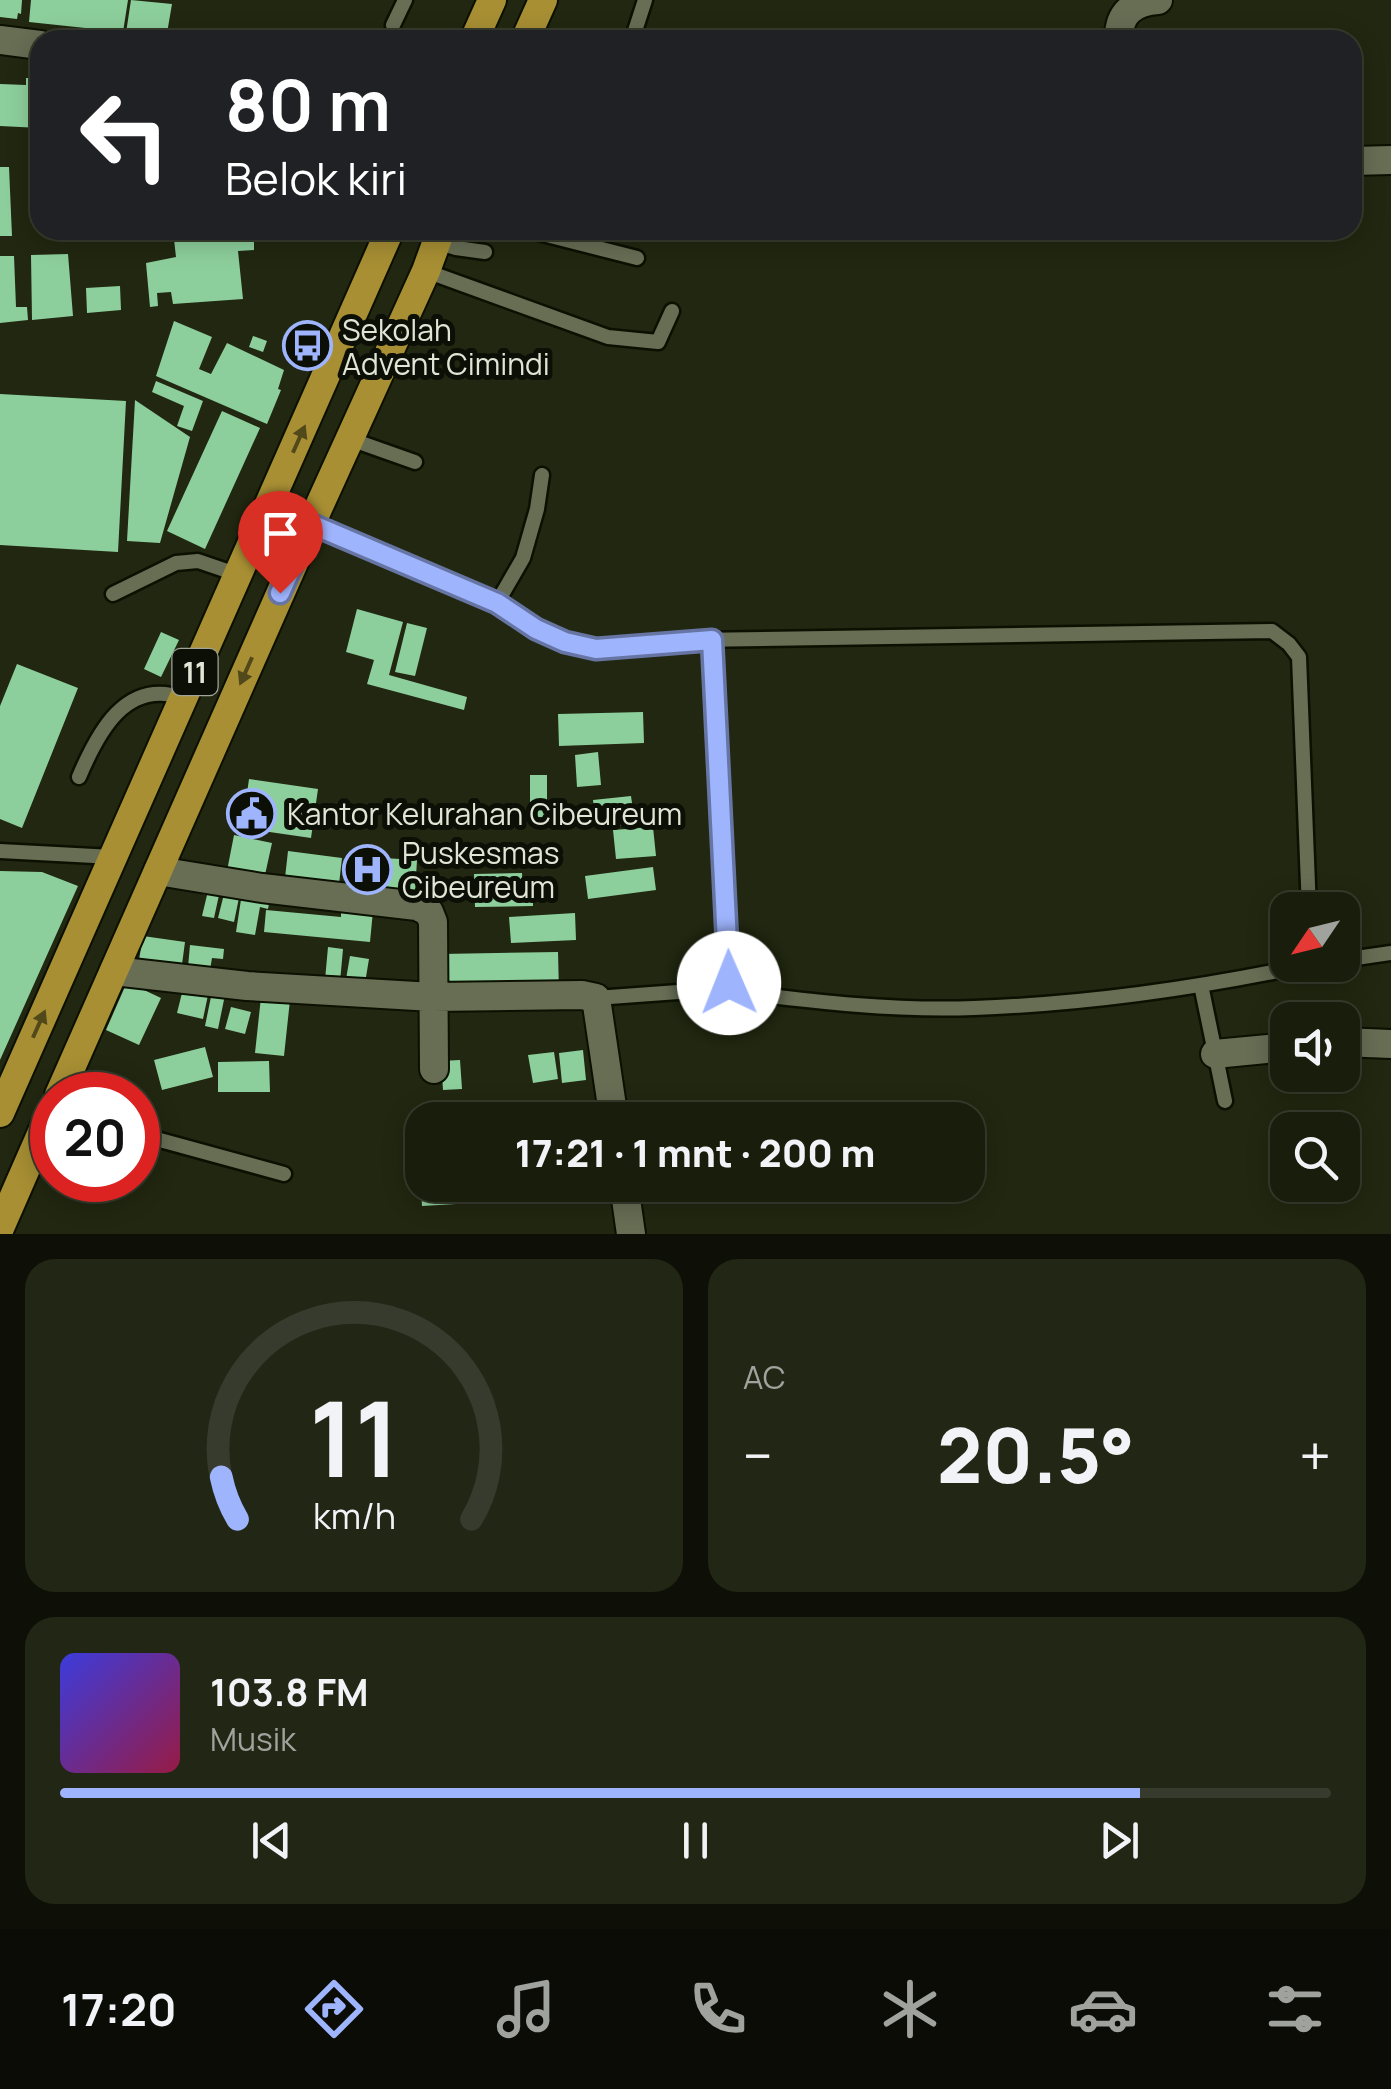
<!DOCTYPE html>
<html lang="id">
<head>
<meta charset="utf-8">
<style>
  :root { --surface:#191d0c; --page:#222615; --text:#f1f3f6; --muted:#9fa29d; --line:#373b2d; --accent:#9eb4fd }
  body { margin:0; font-family:Manrope,sans-serif; background:var(--page); color:var(--text); height:100vh; display:flex; flex-direction:column; font-size:38px; white-space:nowrap }
  * { box-sizing:border-box; margin:0 }
  p { font-size:32px; color:var(--muted) }
  .icon { flex:none; width:55px; height:55px; fill:none; stroke:currentColor; stroke-width:2; stroke-linecap:round; stroke-linejoin:round }
  .map { position:relative; height:1234px; overflow:hidden }
  .panel { display:flex; flex-direction:column; gap:25px; padding:25px; background:#0e1007; flex:1 }
  .panel>* { flex:none }
  .top-card { position:absolute; left:30px; top:30px; width:1332px; height:210px; border-radius:30px; box-shadow:0 5px 25px #0003,0 0 0 2px var(--line); background:#202124; color:#fff; overflow:hidden }
  .needle { width:65px; rotate:235deg }
  .tools { position:absolute; left:1270px; top:892px; display:grid; gap:20px }
  .tools a { display:grid; place-items:center; width:90px; height:90px; border-radius:20px; background:var(--surface); box-shadow:0 5px 25px #0003,0 0 0 2px var(--line); font-size:50px }
  .speed { position:absolute; left:30px; top:1072px; display:flex; gap:20px; font-size:50px; font-weight:700; text-align:center }
  .speed>* { display:grid; place-content:center; width:130px; height:130px; border-radius:50%; background:var(--surface); box-shadow:0 5px 25px #0003,0 0 0 2px var(--line); line-height:1 }
  .speed .limit { border:15px solid #d22; background:#fff; color:#111 }
  .pin { position:absolute; display:grid; place-items:center; width:85px; height:85px; color:#fff; margin:-102px -42px; border-radius:50% 50% 50% 0; rotate:-45deg; box-shadow:0 0 10px #0007 }
  .pin .icon { rotate:45deg }
  .me { position:absolute; width:110px; margin:-55px; rotate:359deg; stroke-linejoin:round; filter:drop-shadow(0 0 8px #0008) }
  .turn { display:flex; align-items:center; gap:35px; height:210px; padding:0 30px; font-size:45px }
  .turn .icon { width:130px; height:130px; stroke-width:2.5 }
  .turn b { display:block; font-size:70px; line-height:85px }
  .big { font-size:75px; font-weight:800; line-height:1.1 }
  .panel .card { flex:1; display:flex; flex-direction:column; justify-content:center; gap:15px; min-width:0; padding:0 35px; border-radius:30px; background:var(--page) }
  .panel .dial { align-items:center; gap:0 }
  .dial svg { height:260px; overflow:visible; fill:none; stroke:var(--line); stroke-width:7; stroke-linecap:round; text-anchor:middle }
  .dial text { fill:var(--text); stroke:none }
  .song { display:flex; align-items:center; gap:30px }
  .cover { width:120px; height:120px; border-radius:15px; background:linear-gradient(135deg,hsl(240 70% 55%),hsl(340 70% 35%)) }
  .played { height:10px; border-radius:5px; background:linear-gradient(90deg,var(--accent) 85%,var(--line) 85%) }
  .keys { display:flex; justify-content:space-around; direction:ltr }
  .heat { display:flex; justify-content:space-between; align-items:center; font-size:55px; direction:ltr }
  .panel .tiles { flex:1; display:grid; gap:25px; grid-template-columns:1fr 1fr }
  .card:last-child { grid-column:span 2 }
  .trip { position:absolute; left:405px; top:1102px; width:580px; height:100px; border-radius:30px; background:var(--surface); box-shadow:0 5px 25px #0003,0 0 0 2px var(--line); font-weight:800; line-height:100px; text-align:center }
  .dock { display:flex; height:160px; justify-content:space-around; align-items:center; background:#0a0c05; color:var(--muted) }
  .dock .icon { width:70px; height:70px }
  .dock .on { color:var(--accent) }
  .dock b { font-size:45px; color:var(--text) }
  .map>svg:first-child { display:block }
  .building { fill:#8dcf9c }
  .lines { fill:none; stroke-linecap:round; stroke-linejoin:round }
  .service-casing { stroke:#0b1000; stroke-width:19 }
  .minor-casing { stroke:#0b1000; stroke-width:32 }
  .trunk-casing { stroke:#0b1000; stroke-width:32 }
  .service { stroke:#676e54; stroke-width:14 }
  .minor { stroke:#676e54; stroke-width:28 }
  .trunk { stroke:#a88f34; stroke-width:28 }
  .oneway { fill:#52491b }
  .route-casing { stroke:#6775a4; stroke-width:25 }
  .route { stroke:#9eb4fd; stroke-width:18 }
  .labels { text-anchor:middle; dominant-baseline:central; stroke-width:10; stroke-linejoin:round; paint-order:stroke }
  .shield { fill:#0c0f06; stroke:#a1a598; stroke-width:2.5 }
  .shield-label { font-size:28px; font-weight:bold; fill:#e1e5d6 }
  .poi-label { font-size:30px; fill:#e1e5d6; stroke:#0c0f06; text-anchor:start }
</style>
</head>
<body>
<div class="map">
<svg width="1391" height="1234" viewBox="0 0 1391 1234">
  <rect width="100%" height="100%" fill="#212710"/>
  <!-- building -->
  <path class="building" d="M0 0H22L21 14 18 13 17 19 0 17Z
    M31 0H128L123 32 29 22Z
    M131 0 172 4 166 39 126 33Z
    M26 78H40V128L0 126V84L26 85Z
    M0 167H9L12 236H0Z
    M173 230H272V234L254 235V250L238 251 243 299 173 304 171 292 157 293 158 306 150 307 146 263 176 257Z
    M68 254 73 316 32 320 31 255Z
    M0 256H14L16 307H27L28 320 0 323Z
    M120 286 121 310 87 313 86 288Z
    M174 321 212 337 199 369 211 374 227 343 284 370 278 389 281 390 267 424 156 376Z
    M253 336 267 341 263 352 249 347Z
    M156 381 203 401 192 431 177 426 184 406 152 392Z
    M0 394 126 401 118 552 0 545Z
    M135 400 190 437 160 543 127 541Z
    M222 411 260 428 205 549 167 531Z
    M357 609 403 622 389 675 467 697 464 710 367 684 374 660 346 652Z
    M407 623 427 628 415 676 395 672Z
    M161 632 179 640 161 677 144 669Z
    M17 664 78 688 22 828 0 819V706Z
    M643 712 644 743 559 746 558 714Z
    M598 752 601 785 577 787 575 755Z
    M530 775H547V817H530Z
    M249 779 318 789 311 838 242 828Z
    M631 796 635 824 596 828 593 800Z
    M653 827 656 856 616 859 613 830Z
    M234 835 272 843 263 884 226 876Z
    M288 851 342 858 338 893 284 887Z
    M349 856 417 860 415 893 348 888Z
    M653 867 656 890 588 899 585 876Z
    M0 871 42 872 78 886 0 1060Z
    M522 873 523 894 533 895V906L475 907 474 874Z
    M192 879 221 886 214 918 202 916 207 895 189 891Z
    M225 890 240 893 234 922 218 918Z
    M242 893 270 898 268 909 260 907 255 935 236 932Z
    M341 907 373 911 370 942 264 932 266 910 341 917Z
    M575 913 576 940 511 943 509 917Z
    M143 936 185 942 181 972 138 966Z
    M190 945 224 949 223 959 212 958 210 970 188 967Z
    M328 947 343 949 340 982 325 980Z
    M558 952 559 991 442 993 441 954Z
    M350 956 369 959 364 989 345 985Z
    M127 982 161 998 139 1045 106 1030Z
    M213 987 226 990 218 1029 205 1026Z
    M183 989 208 995 203 1019 177 1013Z
    M261 997 290 1000 284 1056 255 1053Z
    M231 1007 251 1012 245 1034 225 1029Z
    M205 1047 213 1077 162 1090 154 1060Z
    M583 1050 586 1080 562 1083 559 1053Z
    M554 1052 558 1079 533 1083 528 1055Z
    M460 1060 462 1089 443 1090 441 1061Z
    M269 1061 270 1092H218V1062Z
    M560 1185 561 1202 516 1204 515 1188Z
    M455 1186 456 1204 422 1206 421 1188Z"/>
  <g class="lines">
    <defs>
      <path id="service" d="M393 25 405 0
        M632 40 645 0
        M1068 40V38
        M527 230 637 258
        M437 242 456 248 485 252
        M426 271 608 337 658 342 672 311
        M350 439 415 462
        M311 524 497 603 536 629 565 642 595 649 695 640 1272 631 1289 644 1299 657 1309 910
        M113 594 176 563 198 561 239 575
        M497 603 523 558 537 509 542 475
        M712 640 729 983 733 988
        M79 777C98 732 126 678 183 698
        M0 851 113 857
        M1342 960 1391 953
        M1201 985 1225 1101
        M596 998 733 988 738 992C816 1002 895 1011 974 1008 1086 1004 1198 988 1307 965
        M138 1134 284 1174"/>
      <path id="minor" d="M0 40 40 45
        M1119 40C1118 14 1132 2 1158 0
        M1352 161 1391 160
        M158 871 262 888 417 906 429 912 433 922 434 1069
        M114 971 247 986 433 997 582 995 596 998 614 1120
        M1342 1042 1391 1044
        M1215 1054 1288 1047
        M624 1185 631 1234"/>
      <path id="trunk" d="M474 40 492 0
        M525 40 543 0
        M59 1095 311 524 426 271 441 230
        M0 1113 390 230
        M0 1228 52 1109"/>
    </defs>
    <!-- service casing -->
    <use href="#service" class="service-casing"/>
    <!-- minor casing -->
    <use href="#minor" class="minor-casing"/>
    <!-- trunk casing -->
    <use href="#trunk" class="trunk-casing"/>
    <!-- service -->
    <use href="#service" class="service"/>
    <!-- minor -->
    <use href="#minor" class="minor"/>
    <!-- trunk -->
    <use href="#trunk" class="trunk"/>
  </g>
  <!-- one-way arrows -->
  <defs><path id="oneway-solid" d="M-6-.8H1V-3.2L6.5 0L1 3.2V.8H-6Z" transform="scale(2.5)"/></defs>
  <g class="oneway">
    <use href="#oneway-solid" transform="translate(299 439) rotate(-66)"/>
    <use href="#oneway-solid" transform="translate(246 671) rotate(114)"/>
    <use href="#oneway-solid" transform="translate(39 1024) rotate(-66)"/>
  </g>
  <g class="lines">
    <defs>
      <path id="route" d="M280 593 311 524 497 603 536 629 565 642 596 649 712 640 729 983"/>
    </defs>
    <!-- route casing -->
    <use href="#route" class="route-casing"/>
    <!-- route -->
    <use href="#route" class="route"/>
  </g>
  <!-- icons -->
  <defs>
    <symbol id="bus-ring" viewBox="-11 -11 22 22"><circle r="9.5" fill="#0c0f06" stroke="#9eb4fd" stroke-width="1.5"/><path d="M-5-6H5V4H4V6H2V4H-2V6H-4V4H-5ZM-3.5-4V0h7V-4ZM-3.5 1.2v1.5H-2V1.2ZM2 1.2v1.5H3.5V1.2Z" fill="#9eb4fd"/></symbol>
    <symbol id="civic-ring" viewBox="-11 -11 22 22"><circle r="9.5" fill="#0c0f06" stroke="#9eb4fd" stroke-width="1.5"/><path d="M-.6-6.5H3V-4.5H.6V-3L4-1V1h2V6H-6V1h2V-1L-.6-3ZM-1.2 2.5V6h2.4V2.5Z" fill="#9eb4fd"/></symbol>
    <symbol id="hospital-ring" viewBox="-11 -11 22 22"><circle r="9.5" fill="#0c0f06" stroke="#9eb4fd" stroke-width="1.5"/><path d="M-5-5h3v3.5h4V-5h3V5h-3V1.5h-4V5h-3Z" fill="#9eb4fd"/></symbol>
  </defs>
  <g fill-rule="evenodd">
    <use href="#bus-ring" x="280" y="318" width="55" height="55"/>
    <use href="#civic-ring" x="224" y="786" width="55" height="55"/>
    <use href="#hospital-ring" x="340" y="842" width="55" height="55"/>
  </g>
  <g class="labels">
    <!-- shield labels -->
    <rect class="shield" x="172.5" y="649" width="45" height="46" rx="8"/>
    <g class="shield-label">
      <text x="195" y="672">11</text>
    </g>
    <!-- poi labels -->
    <g class="poi-label">
      <text x="342" y="329">Sekolah<tspan x="342" dy="34">Advent Cimindi</tspan></text>
      <text x="287" y="813">Kantor Kelurahan Cibeureum</text>
      <text x="402" y="852">Puskesmas<tspan x="402" dy="34">Cibeureum</tspan></text>
    </g>
  </g>
</svg>
<div class="tools">
<a><svg class="needle" viewBox="-14 -14 28 28"><path d="M0-13l5 13h-10z" fill="#e53935"/><path d="M0 13l5-13h-10z" fill="#9fa29d"/></svg></a>
<a><svg class="icon" aria-label="sound" viewBox="0 0 24 24"><path d="M4 9h4l5-4v14l-5-4H4zM17 9q2 3 0 6"/></svg></a>
<a><svg class="icon" aria-label="search" viewBox="0 0 24 24"><circle cx="10" cy="10" r="6"/><path d="M15 15l6 6"/></svg></a>
</div>
<div class="speed"><div class="limit">20</div></div>
<div class="pin" style="left:280px;top:593px;background:#d93025"><svg class="icon" aria-label="arrive" viewBox="0 0 24 24"><path d="M6 21V4h12l-3 4 3 4H6"/></svg></div>
<svg class="me" style="left:729px;top:983px" viewBox="-20 -20 40 40"><circle r="19" fill="#fff"/><path d="M0-13L10 11 0 6-10 11z" fill="#9eb4fd"/></svg>
<div class="trip">17:21 · 1 mnt · 200 m</div>
<div class="top-card">
<div class="turn"><svg class="icon" aria-label="left" viewBox="0 0 24 24"><path d="M17 20v-9H6M10 6l-5 5 5 5"/></svg><div><b>80 m</b>Belok kiri</div></div>
</div>
</div>
<section class="panel">
<div class="tiles">
<div class="card dial"><svg viewBox="0 0 100 80">
<path d="M14 69A42 42 0 1 1 86 69"/>
<path d="M14 69A42 42 0 0 1 9 56" stroke="#9eb4fd"/>
<text x="50" y="56" font-size="32" font-weight="700">11</text>
<text x="50" y="72" font-size="11">km/h</text>
</svg></div>
<div class="card"><p>AC</p>
<div class="heat"><a>−</a><b class="big">20.5°</b><a>+</a></div>
</div>
<div class="card">
<div class="song"><i class="cover"></i><div><b>103.8 FM</b><p>Musik</p></div></div>
<div class="played"></div>
<div class="keys"><svg class="icon" aria-label="previous" viewBox="0 0 24 24"><path d="M18 5L8 12l10 7zM5 5v14"/></svg><svg class="icon" aria-label="pause" viewBox="0 0 24 24"><path d="M8 5v14M16 5v14"/></svg><svg class="icon" aria-label="next" viewBox="0 0 24 24"><path d="M6 5l10 7-10 7zM19 5v14"/></svg></div>
</div>
</div>
</section>
<nav class="dock">
<b>17:20</b>
<svg class="icon on" aria-label="directions" viewBox="0 0 24 24"><path d="M12 3l9 9-9 9-9-9zM9 14v-3h6M13 9l2 2-2 2"/></svg>
<svg class="icon" aria-label="music" viewBox="0 0 24 24"><path d="M9 18V5l10-2v13"/><circle cx="6" cy="18" r="3"/><circle cx="16" cy="16" r="3"/></svg>
<svg class="icon" aria-label="phone" viewBox="0 0 24 24"><path d="M5 4h4l2 5-3 2q2 4 5 5l2-3 5 2v4C11 20 4 13 5 4z"/></svg>
<svg class="icon" aria-label="climate" viewBox="0 0 24 24"><path d="M12 3v18M4 7l16 10M4 17L20 7"/></svg>
<svg class="icon" aria-label="car" viewBox="0 0 24 24"><path d="M5 17H2v-5l4-1 3-4h7l3 4 3 1v5h-3M9 17h6M6 11h13"/><circle cx="7" cy="17" r="2"/><circle cx="17" cy="17" r="2"/></svg>
<svg class="icon" aria-label="filters" viewBox="0 0 24 24"><path d="M4 7h16M4 17h16"/><circle cx="9" cy="7" r="2"/><circle cx="15" cy="17" r="2"/></svg>
</nav>
</body>
</html>
